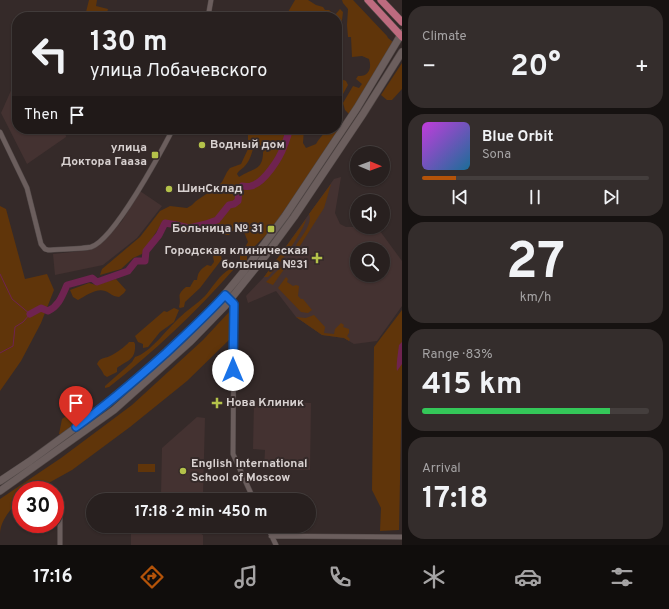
<!DOCTYPE html>
<html lang="en">
<head>
<meta charset="utf-8">
<style>
  :root { --surface:#28201f; --page:#342d2c; --text:#f1f3f6; --muted:#a5a3a4; --line:#443e3d; --accent:#b45309 }
  body { margin:0; font-family:Overpass,sans-serif; background:var(--page); color:var(--text); height:100vh; display:flex; flex-direction:column; font-size:15px; white-space:nowrap }
  * { box-sizing:border-box; margin:0 }
  p { font-size:13px; color:var(--muted) }
  .icon { flex:none; width:22px; height:22px; fill:none; stroke:currentColor; stroke-width:2; stroke-linecap:round; stroke-linejoin:round }
  .map { position:relative; flex:1; overflow:hidden }
  .drawer { display:flex; flex-direction:column; gap:6px; padding:6px; background:#161211; width:267px }
  .drawer>* { flex:none }
  .top-card { position:absolute; left:12px; top:12px; width:330px; height:122px; border-radius:16px; box-shadow:0 1px 3px #0004,0 0 0 1px var(--line); background:#28201f; color:var(--text); overflow:hidden }
  .needle { width:26px; rotate:91deg }
  .fabs { position:absolute; left:350px; top:146px; display:grid; gap:8px }
  .fabs a { display:grid; place-items:center; width:40px; height:40px; border-radius:50%; background:var(--surface); box-shadow:0 1px 3px #0004,0 0 0 1px var(--line); font-size:20px }
  .speed { position:absolute; left:12px; top:481px; display:flex; gap:8px; font-size:20px; font-weight:700; text-align:center }
  .speed>* { display:grid; place-content:center; width:52px; height:52px; border-radius:50%; background:var(--surface); box-shadow:0 1px 3px #0004,0 0 0 1px var(--line); line-height:1 }
  .speed .limit { border:6px solid #d22; background:#fff; color:#111 }
  .pin { position:absolute; display:grid; place-items:center; width:34px; height:34px; color:#fff; margin:-41px -17px; border-radius:50% 50% 50% 0; rotate:-45deg; box-shadow:0 0 4px #0007 }
  .pin .icon { rotate:45deg }
  .me { position:absolute; width:44px; margin:-22px; rotate:0deg; stroke-linejoin:round; filter:drop-shadow(0 0 3px #0008) }
  .turn { display:flex; align-items:center; gap:14px; height:84px; padding:0 12px; font-size:18px }
  .turn .icon { width:52px; height:52px; stroke-width:2.5 }
  .turn b { display:block; font-size:28px; line-height:34px }
  .then { display:flex; align-items:center; height:38px; padding:0 12px; background:#0003; gap:8px; font-size:15px }
  .big { font-size:30px; font-weight:700; line-height:1.1 }
  .drawer .tile { flex:1; display:flex; flex-direction:column; justify-content:center; gap:6px; min-width:0; padding:0 14px; border-radius:16px; background:var(--page) }
  .drawer .dial { align-items:center; gap:0 }
  .dial b { font-size:52px; line-height:1 }
  .song { display:flex; align-items:center; gap:12px }
  .cover { width:48px; height:48px; border-radius:6px; background:linear-gradient(135deg,hsl(290 70% 55%),hsl(200 70% 35%)) }
  .played { height:4px; border-radius:2px; background:linear-gradient(90deg,var(--accent) 15%,var(--line) 15%) }
  .keys { display:flex; justify-content:space-around; direction:ltr }
  .heat { display:flex; justify-content:space-between; align-items:center; font-size:22px; direction:ltr }
  .charge { height:6px; border-radius:3px; background:linear-gradient(90deg,#34c759 83%,var(--line) 0) }
  .trip { position:absolute; left:86px; top:493px; width:230px; height:40px; border-radius:20px; background:var(--surface); box-shadow:0 1px 3px #0004,0 0 0 1px var(--line); font-weight:700; line-height:40px; text-align:center }
  .tabs { display:flex; height:64px; justify-content:space-around; align-items:center; background:#100d0c; color:var(--muted) }
  .tabs .icon { width:28px; height:28px }
  .tabs .on { color:var(--accent) }
  .tabs b { font-size:18px; color:var(--text) }
  main { display:flex; flex:1; min-height:0 }
  .map>svg:first-child { display:block }
  .built { fill:#443231; fill-rule:evenodd }
  .green { fill:#60350a; fill-rule:evenodd }
  .water { fill:#6f2350 }
  .lines { fill:none; stroke-linecap:round; stroke-linejoin:round }
  .stream { stroke:#6f2350; stroke-width:1 }
  .river { stroke:#6f2350; stroke-width:7 }
  .street-casing { stroke:#514847; stroke-width:5.5 }
  .secondary-casing { stroke:#514847; stroke-width:8 }
  .primary-casing { stroke:#514847; stroke-width:8 }
  .street { stroke:#6b5e5d; stroke-width:4.5 }
  .secondary { stroke:#6b5e5d; stroke-width:7 }
  .primary { stroke:#bd6b7f; stroke-width:7 }
  .route-casing { stroke:#114b97; stroke-width:10 }
  .route { stroke:#1a73e8; stroke-width:7 }
  .poi-dot { fill:#b4c24a; stroke:#352a29; stroke-width:1.5 }
  .labels { text-anchor:middle; dominant-baseline:central; stroke-width:4; stroke-linejoin:round; paint-order:stroke }
  .poi-label { font-size:12px; font-weight:bold; fill:#d8d1d0; stroke:#352a29; text-anchor:start }
</style>
</head>
<body>
<main>
<div class="map">
<svg width="402" height="545" viewBox="0 0 402 545">
  <rect width="100%" height="100%" fill="#352a29"/>
  <!-- built -->
  <path class="built" d="M17 77V129H65L66 137 27 164 1 113Z
    M341 177 335 213 340 224 346 227H377L402 261V306L377 341 354 344 344 338 322 335 296 317 276 291 248 303 246 296 264 277 334 179ZM357 249H383V275H357Z
    M140 191 162 206 137 238 103 265 55 275 53 254 90 250 102 242 122 221Z
    M254 401 311 403 310 470 264 469 265 450 253 449Z
    M197 417 205 418 203 495H161L162 448Z
    M131 527 192 528 203 535V545H131Z"/>
  <!-- green -->
  <path class="green" d="M89 0H97L96 6 108 9 106 17 85 16Z
    M295 0H308L316 5 323 7 325 10H329L335 15 340 9 343 12 342 20 337 27V17H282L288 12Z
    M342 0H353L387 36 388 38 393 42 352 113 349 114 345 110 343 103 353 86 359 88 362 84 356 79 358 76C369 77 372 68 369 59L362 56 352 57 351 37H348L347 25 348 9 343 3Z
    M402 63V89L392 100H387L381 95Z
    M337 77 346 81 348 85 343 94 337 91Z
    M339 112 343 118 339 128 306 179 270 231 247 254V260L244 264 240 263V256L248 242 242 227 232 231 229 235H223L205 222 195 224 188 234 182 233 177 221 162 223 142 254 133 258 121 269 100 275 102 269 140 237 160 211 170 206 187 208 192 205 196 201 218 186 222 182 227 172 230 168 241 164 248 149V129H262L266 135H273L276 133 280 135 283 133 285 129H304L303 143 306 148 316 144C319 138 324 135 326 129H337V115ZM260 146 263 148C264 171 255 167 239 177L237 174C239 170 241 170 244 167 249 162 251 156 253 149Z
    M331 184 324 208 298 249 296 245C301 237 313 224 309 214Z
    M0 206 6 209 25 279 47 274 54 290 41 323 21 361 0 391Z
    M306 219C304 232 277 267 268 277H264Z
    M222 249 224 252 221 257 222 259 200 288 185 302 184 307 180 308 179 307C182 296 175 296 186 287H190L194 280H197C198 272 200 270 207 265L211 266 214 262 213 256 216 250Z
    M285 263 287 265 273 285 266 282Z
    M230 269H234C195 313 155 351 109 387L105 388V386L132 362 135 357C150 353 167 329 179 318 187 310 197 304 205 296 213 287 219 275 230 269Z
    M286 277 288 279 287 282 293 286 296 285 299 286 298 296 301 299H303L312 310 308 313 301 312 278 288Z
    M116 279 126 290 124 293 119 297C111 296 111 293 105 291 96 288 86 296 78 300L73 297 70 290 89 283 96 285Z
    M174 308 179 310 174 322 160 332 148 347 143 348V344L138 342 135 336 164 311 167 312Z
    M402 310V380L399 530 380 531 381 508 372 490 374 347Z
    M230 311V339L187 381 130 427 72 470 36 490H21V497L19 500V501C10 509 0 522 0 534V499L61 458 132 405 203 340Z
    M314 315 325 327 324 333 334 334 335 329 341 323 344 325 343 327 349 329V333L347 336 350 339 349 341 344 338 322 335 296 317 306 318Z
    M129 342H134L135 344C136 360 128 360 117 368V372L107 377 104 375 102 371 97 364C100 357 104 359 110 356 115 354 126 346 129 342Z
    M96 407 61 434H59L62 419 76 409Z
    M138 464H155V472H138Z"/>
  <!-- water -->
  <path class="water" d="M402 342V364L397 371C396 365 398 353 399 345Z"/>
  <g class="lines">
    <!-- stream -->
    <path class="stream" d="M0 274 12 299 30 314 23 322 15 327 13 346 0 353"/>
    <!-- river -->
    <path class="river" d="M30 314 41 308 48 311C59 306 62 296 67 285L92 278 97 282 128 271 136 261H145L146 251 159 235 165 223 177 225 189 228 206 224 217 220 229 205 234 204 238 201 239 190 242 186C244 186 248 187 251 186 264 183 280 158 284 146 287 140 287 134 291 129"/>
    <defs>
      <path id="street" d="M208 17 211 0
        M0 132 27 188 41 244 45 249 48 250C59 249 82 249 91 247 114 240 161 152 173 129
        M229 298 234 304V307L233 454 254 500
        M267 526 276 545
        M271 536 402 537
        M60 545V508"/>
      <path id="secondary" d="M0 481 30 461 108 404 184 336 219 301 244 271 285 216 357 108 402 33
        M0 491 114 410 190 342 225 306 266 255 294 217 363 114 402 52"/>
      <path id="primary" d="M368 0 402 37
        M381 0 402 22"/>
    </defs>
    <!-- street casing -->
    <use href="#street" class="street-casing"/>
    <!-- secondary casing -->
    <use href="#secondary" class="secondary-casing"/>
    <!-- primary casing -->
    <use href="#primary" class="primary-casing"/>
    <!-- street -->
    <use href="#street" class="street"/>
    <!-- secondary -->
    <use href="#secondary" class="secondary"/>
    <!-- primary -->
    <use href="#primary" class="primary"/>
  </g>
  <g class="lines">
    <defs>
      <path id="route" d="M76 427C108 404 137 379 166 353 186 334 207 315 225 295L234 304 233 370"/>
    </defs>
    <!-- route casing -->
    <use href="#route" class="route-casing"/>
    <!-- route -->
    <use href="#route" class="route"/>
  </g>
  <!-- markers -->
  <g class="poi-dot">
    <circle cx="202" cy="145" r="4"/>
    <rect x="151" y="151" width="8" height="8" rx="2"/>
    <circle cx="169" cy="189" r="4"/>
    <rect x="267" y="225" width="8" height="8" rx="2"/>
    <path d="M315 252h4v4h4v4h-4v4h-4v-4h-4v-4h4z"/>
    <path d="M215 397h4v4h4v4h-4v4h-4v-4h-4v-4h4z"/>
    <circle cx="183" cy="471" r="4"/>
  </g>
  <g class="labels">
    <!-- poi labels -->
    <g class="poi-label">
      <text x="210" y="145">Водный дом</text>
      <text x="147" y="148" text-anchor="end">улица<tspan x="147" dy="14">Доктора Гааза</tspan></text>
      <text x="177" y="189">ШинСклад</text>
      <text x="263" y="229" text-anchor="end">Больница № 31</text>
      <text x="308" y="251" text-anchor="end">Городская клиническая<tspan x="308" dy="14">больница №31</tspan></text>
      <text x="226" y="403">Нова Клиник</text>
      <text x="191" y="464">English International<tspan x="191" dy="14">School of Moscow</tspan></text>
    </g>
  </g>
</svg>
<div class="fabs">
<a><svg class="needle" viewBox="-14 -14 28 28"><path d="M0-13l5 13h-10z" fill="#e53935"/><path d="M0 13l5-13h-10z" fill="#a5a3a4"/></svg></a>
<a><svg class="icon" aria-label="sound" viewBox="0 0 24 24"><path d="M4 9h4l5-4v14l-5-4H4zM17 9q2 3 0 6"/></svg></a>
<a><svg class="icon" aria-label="search" viewBox="0 0 24 24"><circle cx="10" cy="10" r="6"/><path d="M15 15l6 6"/></svg></a>
</div>
<div class="speed"><div class="limit">30</div></div>
<div class="pin" style="left:76px;top:427px;background:#d93025"><svg class="icon" aria-label="arrive" viewBox="0 0 24 24"><path d="M6 21V4h12l-3 4 3 4H6"/></svg></div>
<svg class="me" style="left:233px;top:370px" viewBox="-20 -20 40 40"><circle r="19" fill="#fff"/><path d="M0-13L10 11 0 6-10 11z" fill="#1a73e8"/></svg>
<div class="trip">17:18 · 2 min · 450 m</div>
<div class="top-card">
<div class="turn"><svg class="icon" aria-label="left" viewBox="0 0 24 24"><path d="M17 20v-9H6M10 6l-5 5 5 5"/></svg><div><b>130 m</b>улица Лобачевского</div></div>
<div class="then">Then<svg class="icon" aria-label="arrive" viewBox="0 0 24 24"><path d="M6 21V4h12l-3 4 3 4H6"/></svg></div>
</div>
</div>
<section class="drawer">
<div class="tile"><p>Climate</p>
<div class="heat"><a>−</a><b class="big">20°</b><a>+</a></div>
</div>
<div class="tile">
<div class="song"><i class="cover"></i><div><b>Blue Orbit</b><p>Sona</p></div></div>
<div class="played"></div>
<div class="keys"><svg class="icon" aria-label="previous" viewBox="0 0 24 24"><path d="M18 5L8 12l10 7zM5 5v14"/></svg><svg class="icon" aria-label="pause" viewBox="0 0 24 24"><path d="M8 5v14M16 5v14"/></svg><svg class="icon" aria-label="next" viewBox="0 0 24 24"><path d="M6 5l10 7-10 7zM19 5v14"/></svg></div>
</div>
<div class="tile dial"><b>27</b><p>km/h</p></div>
<div class="tile"><p>Range · 83%</p><b class="big">415 km</b><div class="charge"></div></div>
<div class="tile"><p>Arrival</p><b class="big">17:18</b></div>
</section>
</main>
<nav class="tabs">
<b>17:16</b>
<svg class="icon on" aria-label="directions" viewBox="0 0 24 24"><path d="M12 3l9 9-9 9-9-9zM9 14v-3h6M13 9l2 2-2 2"/></svg>
<svg class="icon" aria-label="music" viewBox="0 0 24 24"><path d="M9 18V5l10-2v13"/><circle cx="6" cy="18" r="3"/><circle cx="16" cy="16" r="3"/></svg>
<svg class="icon" aria-label="phone" viewBox="0 0 24 24"><path d="M5 4h4l2 5-3 2q2 4 5 5l2-3 5 2v4C11 20 4 13 5 4z"/></svg>
<svg class="icon" aria-label="climate" viewBox="0 0 24 24"><path d="M12 3v18M4 7l16 10M4 17L20 7"/></svg>
<svg class="icon" aria-label="car" viewBox="0 0 24 24"><path d="M5 17H2v-5l4-1 3-4h7l3 4 3 1v5h-3M9 17h6M6 11h13"/><circle cx="7" cy="17" r="2"/><circle cx="17" cy="17" r="2"/></svg>
<svg class="icon" aria-label="filters" viewBox="0 0 24 24"><path d="M4 7h16M4 17h16"/><circle cx="9" cy="7" r="2"/><circle cx="15" cy="17" r="2"/></svg>
</nav>
</body>
</html>
